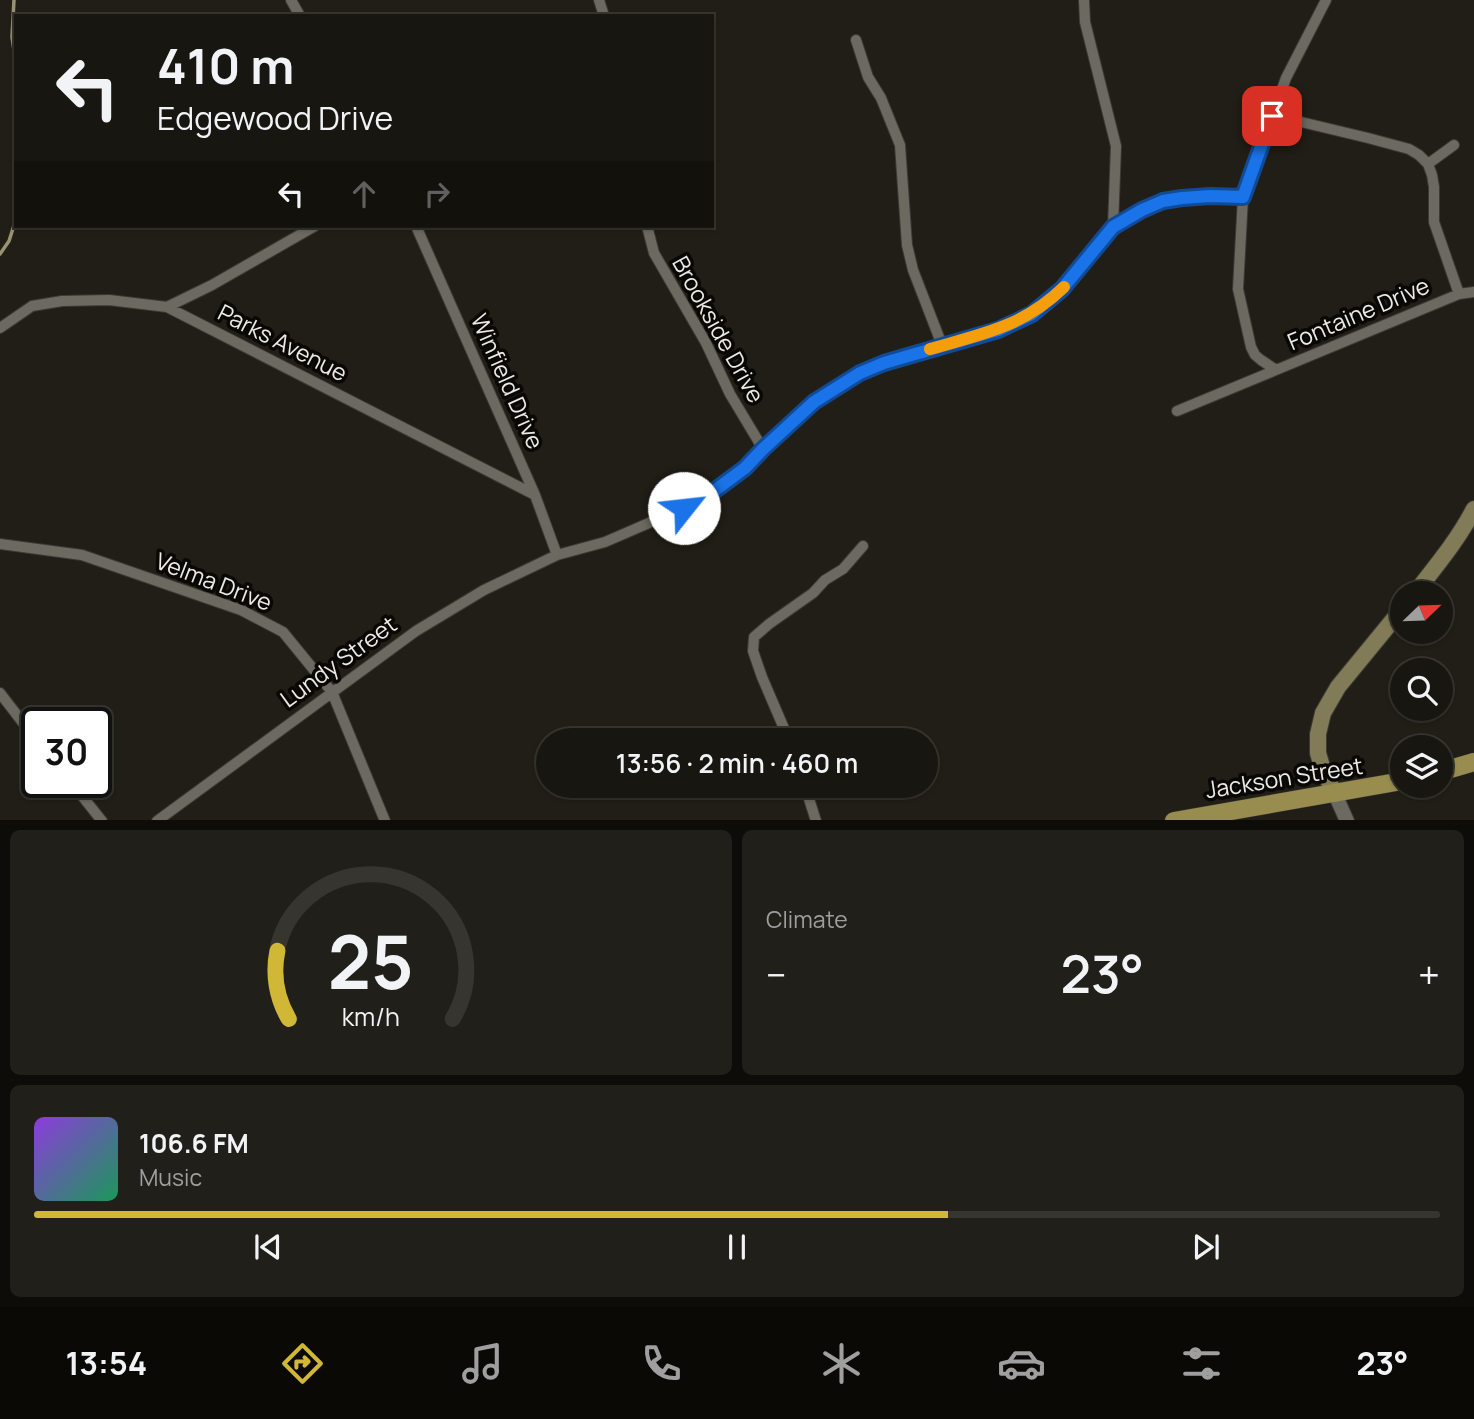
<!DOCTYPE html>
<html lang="en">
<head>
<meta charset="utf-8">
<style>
  :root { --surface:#181610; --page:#211f19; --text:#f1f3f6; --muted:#9f9f9f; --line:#363530; --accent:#d0b736 }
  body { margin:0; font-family:Manrope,sans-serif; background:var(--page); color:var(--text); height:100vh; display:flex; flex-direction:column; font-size:26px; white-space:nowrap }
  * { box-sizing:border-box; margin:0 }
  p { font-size:23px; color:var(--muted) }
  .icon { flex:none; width:38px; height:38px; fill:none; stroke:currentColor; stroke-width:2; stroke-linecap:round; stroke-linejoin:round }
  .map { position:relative; height:820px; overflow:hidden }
  .panel { display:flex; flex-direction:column; gap:10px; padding:10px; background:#0d0c09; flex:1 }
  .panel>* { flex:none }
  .top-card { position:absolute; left:14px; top:14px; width:700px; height:214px; border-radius:0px; box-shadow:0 2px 5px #0004,0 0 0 2px var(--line); background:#181610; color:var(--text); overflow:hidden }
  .needle { width:46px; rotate:67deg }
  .fabs { position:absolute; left:1390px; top:581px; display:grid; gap:14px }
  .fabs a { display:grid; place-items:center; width:63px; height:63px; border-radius:50%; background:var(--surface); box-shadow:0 2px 5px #0004,0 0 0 2px var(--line); font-size:35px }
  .speed { position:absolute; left:21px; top:707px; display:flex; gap:14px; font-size:35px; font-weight:700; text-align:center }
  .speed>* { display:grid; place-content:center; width:91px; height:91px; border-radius:50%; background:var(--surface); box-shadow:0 2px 5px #0004,0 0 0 2px var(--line); line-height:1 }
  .speed .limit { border:4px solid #111; border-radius:10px; background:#fff; color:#111 }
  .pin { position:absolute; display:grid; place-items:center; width:60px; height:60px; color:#fff; margin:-30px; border-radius:14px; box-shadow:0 4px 10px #0006 }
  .me { position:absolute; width:77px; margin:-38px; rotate:61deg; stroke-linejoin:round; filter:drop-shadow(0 0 5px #0008) }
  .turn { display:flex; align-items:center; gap:24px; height:147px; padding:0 28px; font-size:32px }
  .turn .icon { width:91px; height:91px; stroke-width:2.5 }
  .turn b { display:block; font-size:49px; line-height:60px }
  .lanes { display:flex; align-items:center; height:66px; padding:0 28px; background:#0003; justify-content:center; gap:35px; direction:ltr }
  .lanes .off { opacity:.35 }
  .big { font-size:52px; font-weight:600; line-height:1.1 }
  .panel .card { flex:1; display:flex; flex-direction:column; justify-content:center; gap:10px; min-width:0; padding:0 24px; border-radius:10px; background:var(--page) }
  .panel .dial { align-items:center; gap:0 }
  .dial svg { height:182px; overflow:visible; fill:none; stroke:var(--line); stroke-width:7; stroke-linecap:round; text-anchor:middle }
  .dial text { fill:var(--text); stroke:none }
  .song { display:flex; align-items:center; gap:21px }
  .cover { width:84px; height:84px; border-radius:10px; background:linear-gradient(135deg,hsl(270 70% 55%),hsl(150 70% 35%)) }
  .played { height:7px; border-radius:4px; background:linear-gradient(90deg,var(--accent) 65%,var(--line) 65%) }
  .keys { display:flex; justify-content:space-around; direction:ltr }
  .heat { display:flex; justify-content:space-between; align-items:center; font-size:38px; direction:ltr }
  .panel .tiles { flex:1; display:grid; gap:10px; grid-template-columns:1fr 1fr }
  .card:last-child { grid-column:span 2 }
  .trip { position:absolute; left:536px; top:728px; width:402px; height:70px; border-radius:35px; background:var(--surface); box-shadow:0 2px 5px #0004,0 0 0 2px var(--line); font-weight:600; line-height:70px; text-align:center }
  .dock { display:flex; height:112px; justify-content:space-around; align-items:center; background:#0a0906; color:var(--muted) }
  .dock .icon { width:49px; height:49px }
  .dock .current { color:var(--accent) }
  .dock b { font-size:32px; color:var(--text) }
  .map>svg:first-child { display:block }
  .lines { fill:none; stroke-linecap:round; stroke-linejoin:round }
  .stream { stroke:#989273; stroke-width:3.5 }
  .minor-casing { stroke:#3c3a34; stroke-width:12 }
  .tertiary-casing { stroke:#3c3a34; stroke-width:16 }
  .secondary-casing { stroke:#3c3a34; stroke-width:18 }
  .primary-casing { stroke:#3c3a34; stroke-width:19 }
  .minor { stroke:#6c6a60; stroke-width:10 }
  .tertiary { stroke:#6c6a60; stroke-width:14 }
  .secondary { stroke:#827b57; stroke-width:16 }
  .primary { stroke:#998c4f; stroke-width:18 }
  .route-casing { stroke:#114b97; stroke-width:18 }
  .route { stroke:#1a73e8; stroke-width:12 }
  .slow { stroke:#f59e0b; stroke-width:12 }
  .labels { text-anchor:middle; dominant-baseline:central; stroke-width:7; stroke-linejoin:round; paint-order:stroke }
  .street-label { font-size:23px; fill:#ebeae4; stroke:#090805 }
</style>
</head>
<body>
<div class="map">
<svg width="1474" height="821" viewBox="0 0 1474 821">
  <rect width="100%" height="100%" fill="#201e16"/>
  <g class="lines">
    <!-- stream -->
    <path class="stream" d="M14 0 12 37 16 64
      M0 254 9 241 16 219"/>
    <defs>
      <path id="minor" d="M291 0 300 16
        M599 0 604 16
        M1084 0 1085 22 1116 146 1113 227
        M1326 0 1286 78 1243 197 1238 289 1251 347 1255 355 1261 360 1276 370 1459 294 1474 292
        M856 40 868 77 881 98 900 145 907 245 913 270 942 345
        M1272 115 1368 138 1409 149 1419 155 1428 164 1432 175 1434 187V222L1459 294
        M1428 164 1454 145
        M416 226 535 495 557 555
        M647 226 654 253 706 343 730 394 763 449
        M167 307 212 285 315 226
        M0 328 32 306 62 301 109 300 167 307 535 495
        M1177 411 1276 370
        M0 544 82 555 241 610 283 632 332 692 385 821
        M0 693 37 741
        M789 740 762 677 753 651 754 637 769 624 813 593 825 580 843 569 863 546
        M71 782 102 821
        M805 786 816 821
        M157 821 416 631 484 590 557 555 605 542 702 500 745 468 763 449 814 402 861 373 884 363 998 330 1032 314 1049 302 1062 289 1113 227 1142 210 1163 201 1182 198 1210 196 1243 197"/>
      <path id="tertiary" d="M1335 794 1347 821"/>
      <path id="secondary" d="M1415 593C1436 566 1458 540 1474 509
        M1335 794 1323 770 1318 753V734L1323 713 1338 687 1402 609"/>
      <path id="primary" d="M1440 772 1474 762
        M1174 821 1402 781"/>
    </defs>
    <!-- minor casing -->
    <use href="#minor" class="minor-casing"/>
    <!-- tertiary casing -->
    <use href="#tertiary" class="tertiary-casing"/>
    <!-- secondary casing -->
    <use href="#secondary" class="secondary-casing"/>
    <!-- primary casing -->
    <use href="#primary" class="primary-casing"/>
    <!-- minor -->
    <use href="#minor" class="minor"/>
    <!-- tertiary -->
    <use href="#tertiary" class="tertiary"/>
    <!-- secondary -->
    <use href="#secondary" class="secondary"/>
    <!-- primary -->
    <use href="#primary" class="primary"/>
  </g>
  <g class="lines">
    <defs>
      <path id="route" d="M684 508 702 500 745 468 763 449 814 402 860 373 884 363 998 330 1032 314 1062 289 1113 227 1142 210 1163 201 1182 198 1210 196 1243 197 1272 116"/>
    </defs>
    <!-- route casing -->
    <use href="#route" class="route-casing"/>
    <!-- route -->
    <use href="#route" class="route"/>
    <!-- slow -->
    <path class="slow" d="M930 349C982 334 1023 327 1064 287"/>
  </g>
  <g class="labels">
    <!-- street labels -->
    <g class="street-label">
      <text transform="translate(1358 313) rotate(-23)">Fontaine Drive</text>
      <text transform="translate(719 329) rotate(61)">Brookside Drive</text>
      <text transform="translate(283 342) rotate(27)">Parks Avenue</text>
      <text transform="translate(508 381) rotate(66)">Winfield Drive</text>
      <text transform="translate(214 581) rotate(21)">Velma Drive</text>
      <text transform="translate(338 661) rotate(-36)">Lundy Street</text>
      <text transform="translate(1284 777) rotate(-9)">Jackson Street</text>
    </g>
  </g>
</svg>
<div class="fabs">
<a><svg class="needle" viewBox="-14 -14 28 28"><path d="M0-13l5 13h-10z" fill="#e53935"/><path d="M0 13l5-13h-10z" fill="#9f9f9f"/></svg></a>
<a><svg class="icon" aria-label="search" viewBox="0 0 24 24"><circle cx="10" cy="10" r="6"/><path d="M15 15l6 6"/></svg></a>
<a><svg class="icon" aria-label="layers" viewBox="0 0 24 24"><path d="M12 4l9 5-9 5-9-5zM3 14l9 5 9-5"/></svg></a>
</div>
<div class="speed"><div class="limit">30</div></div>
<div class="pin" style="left:1272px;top:116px;background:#d93025"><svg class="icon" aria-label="arrive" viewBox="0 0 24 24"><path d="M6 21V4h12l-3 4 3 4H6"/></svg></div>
<svg class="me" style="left:684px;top:508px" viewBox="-20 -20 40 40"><circle r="19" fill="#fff"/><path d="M0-13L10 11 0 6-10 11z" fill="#1a73e8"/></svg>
<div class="trip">13:56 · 2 min · 460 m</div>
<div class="top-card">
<div class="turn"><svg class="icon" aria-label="left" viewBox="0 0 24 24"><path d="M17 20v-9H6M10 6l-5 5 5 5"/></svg><div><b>410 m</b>Edgewood Drive</div></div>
<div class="lanes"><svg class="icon" aria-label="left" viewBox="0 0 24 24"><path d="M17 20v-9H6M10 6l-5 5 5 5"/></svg><svg class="icon off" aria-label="ahead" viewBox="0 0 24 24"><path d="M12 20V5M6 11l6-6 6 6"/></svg><svg class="icon off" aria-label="right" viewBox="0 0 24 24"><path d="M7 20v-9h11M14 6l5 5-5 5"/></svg></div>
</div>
</div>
<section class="panel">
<div class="tiles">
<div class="card dial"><svg viewBox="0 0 100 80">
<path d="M14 69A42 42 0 1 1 86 69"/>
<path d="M14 69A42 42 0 0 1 9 39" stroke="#d0b736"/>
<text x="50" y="56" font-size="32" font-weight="700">25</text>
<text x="50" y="72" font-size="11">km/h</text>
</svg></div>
<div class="card"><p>Climate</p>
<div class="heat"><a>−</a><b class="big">23°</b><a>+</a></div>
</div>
<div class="card">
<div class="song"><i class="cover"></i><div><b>106.6 FM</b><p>Music</p></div></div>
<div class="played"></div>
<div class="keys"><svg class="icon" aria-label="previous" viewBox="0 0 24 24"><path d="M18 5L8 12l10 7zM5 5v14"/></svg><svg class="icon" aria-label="pause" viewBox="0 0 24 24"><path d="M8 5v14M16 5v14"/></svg><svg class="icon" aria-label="next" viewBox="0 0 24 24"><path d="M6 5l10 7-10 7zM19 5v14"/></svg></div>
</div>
</div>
</section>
<nav class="dock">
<b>13:54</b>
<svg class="icon current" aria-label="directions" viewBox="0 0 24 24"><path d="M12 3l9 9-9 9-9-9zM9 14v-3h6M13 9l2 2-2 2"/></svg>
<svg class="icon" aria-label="music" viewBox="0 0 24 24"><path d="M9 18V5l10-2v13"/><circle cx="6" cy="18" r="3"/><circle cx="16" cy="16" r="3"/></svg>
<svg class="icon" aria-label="phone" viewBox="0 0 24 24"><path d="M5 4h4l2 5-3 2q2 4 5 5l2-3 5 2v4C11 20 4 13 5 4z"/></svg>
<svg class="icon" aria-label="climate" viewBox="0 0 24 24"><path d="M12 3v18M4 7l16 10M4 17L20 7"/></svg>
<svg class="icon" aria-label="car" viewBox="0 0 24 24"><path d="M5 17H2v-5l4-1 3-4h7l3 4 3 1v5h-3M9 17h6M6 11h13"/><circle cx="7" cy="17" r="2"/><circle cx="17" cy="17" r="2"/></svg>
<svg class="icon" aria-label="filters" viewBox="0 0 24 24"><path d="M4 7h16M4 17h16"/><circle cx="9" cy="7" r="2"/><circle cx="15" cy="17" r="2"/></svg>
<b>23°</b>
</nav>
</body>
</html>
